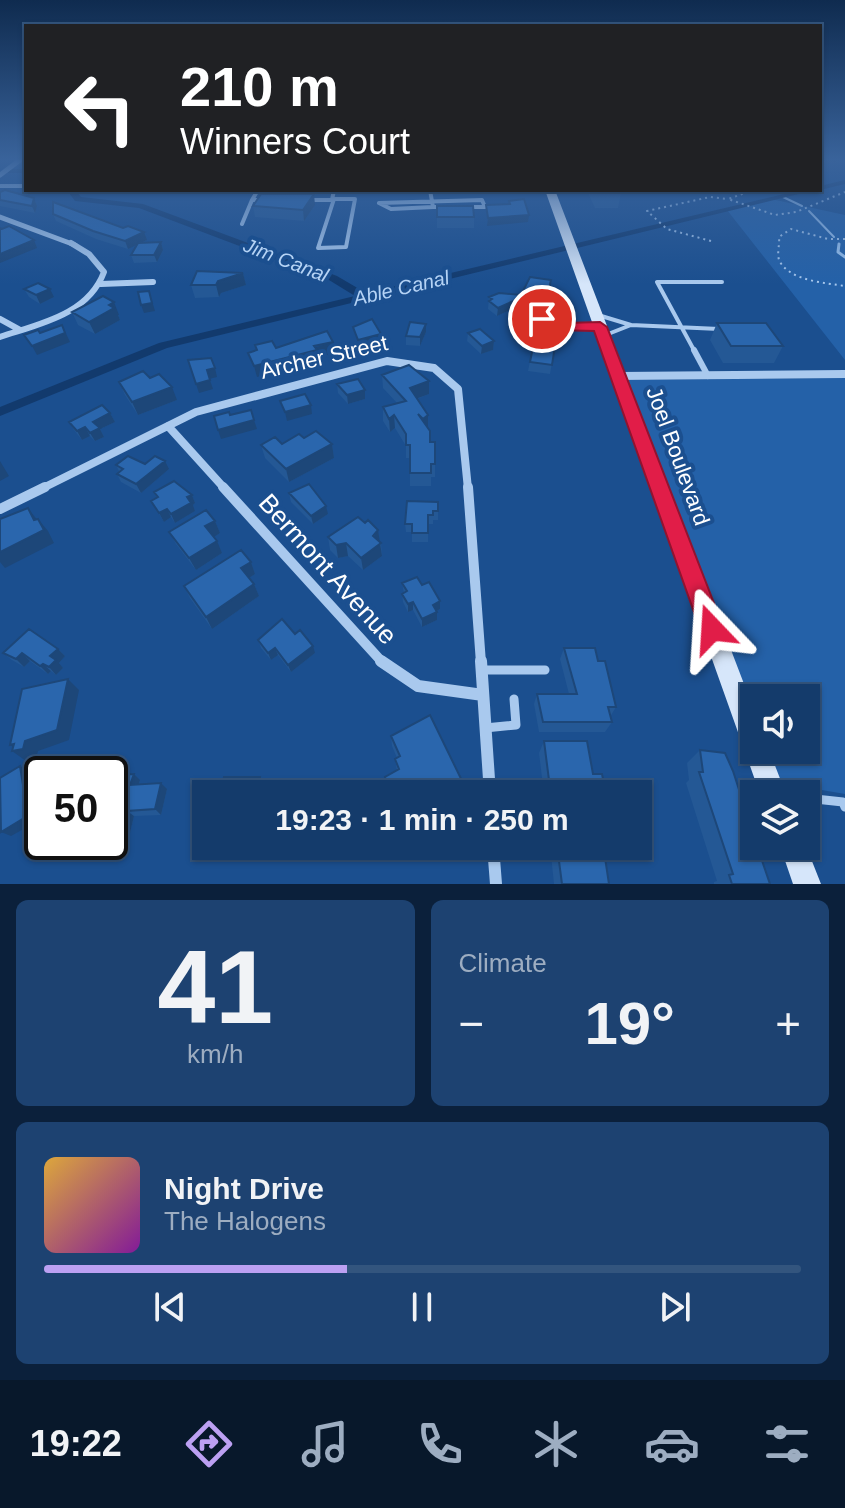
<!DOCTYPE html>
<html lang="en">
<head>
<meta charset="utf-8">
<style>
  :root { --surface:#143b6b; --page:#1d4271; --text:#f1f3f6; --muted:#9dadc1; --line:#33557e; --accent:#bca0f2 }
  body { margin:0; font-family:Helvetica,sans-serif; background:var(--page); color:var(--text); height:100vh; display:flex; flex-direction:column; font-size:30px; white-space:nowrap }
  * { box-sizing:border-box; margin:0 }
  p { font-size:26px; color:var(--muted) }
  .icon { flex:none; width:44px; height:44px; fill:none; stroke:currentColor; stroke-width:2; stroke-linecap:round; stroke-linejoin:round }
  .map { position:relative; height:884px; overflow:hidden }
  .sheet { display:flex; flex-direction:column; gap:16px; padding:16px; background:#0b203b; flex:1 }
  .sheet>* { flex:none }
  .hud { position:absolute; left:24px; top:24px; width:798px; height:168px; border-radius:0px; box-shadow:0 2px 6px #0004,0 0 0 2px var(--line); background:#202124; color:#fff; overflow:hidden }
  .controls { position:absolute; left:740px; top:684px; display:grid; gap:16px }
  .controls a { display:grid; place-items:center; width:80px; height:80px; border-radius:0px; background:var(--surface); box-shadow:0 2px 6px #0004,0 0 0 2px var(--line); font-size:40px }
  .speed { position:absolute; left:24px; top:756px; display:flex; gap:16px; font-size:40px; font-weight:700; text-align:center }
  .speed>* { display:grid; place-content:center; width:104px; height:104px; border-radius:50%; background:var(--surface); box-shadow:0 2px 6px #0004,0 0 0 2px var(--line); line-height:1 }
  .speed .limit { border:4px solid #111; border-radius:12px; background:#fff; color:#111 }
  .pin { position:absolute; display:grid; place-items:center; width:68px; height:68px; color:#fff; margin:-34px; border:4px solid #fff; border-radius:50%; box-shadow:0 2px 8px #0007 }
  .me { position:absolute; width:88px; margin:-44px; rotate:340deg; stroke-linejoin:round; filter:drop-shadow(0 0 6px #0008) }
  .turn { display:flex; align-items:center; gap:28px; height:168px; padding:0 24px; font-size:36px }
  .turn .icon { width:104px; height:104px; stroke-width:2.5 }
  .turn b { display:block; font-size:56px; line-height:68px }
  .big { font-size:60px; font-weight:600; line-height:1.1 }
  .sheet .tile { flex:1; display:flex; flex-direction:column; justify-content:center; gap:12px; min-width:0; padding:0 28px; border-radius:12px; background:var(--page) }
  .sheet .dial { align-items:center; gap:0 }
  .dial b { font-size:104px; line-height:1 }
  .song { display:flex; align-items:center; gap:24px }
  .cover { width:96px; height:96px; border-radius:12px; background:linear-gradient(135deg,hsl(40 70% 55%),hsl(290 70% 35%)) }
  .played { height:8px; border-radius:4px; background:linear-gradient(90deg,var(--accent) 40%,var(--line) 40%) }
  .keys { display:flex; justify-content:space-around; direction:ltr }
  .heat { display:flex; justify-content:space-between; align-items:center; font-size:44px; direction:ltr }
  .sheet .tiles { flex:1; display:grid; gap:16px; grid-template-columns:1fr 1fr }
  .tile:last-child { grid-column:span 2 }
  .trip { position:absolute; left:192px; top:780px; width:460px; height:80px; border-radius:0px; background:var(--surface); box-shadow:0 2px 6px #0004,0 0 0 2px var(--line); font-weight:600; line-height:80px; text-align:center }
  .tab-bar { display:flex; height:128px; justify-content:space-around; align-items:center; background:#08182b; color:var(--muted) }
  .tab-bar .icon { width:56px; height:56px }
  .tab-bar .selected { color:var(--accent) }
  .tab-bar b { font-size:36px; color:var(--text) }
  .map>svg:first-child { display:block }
  .green { fill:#2461a8 }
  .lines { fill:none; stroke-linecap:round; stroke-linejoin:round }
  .stream-far1 { stroke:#9cc4f0; stroke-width:2 }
  .stream { stroke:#9cc4f0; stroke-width:3 }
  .canal { fill:#123a6d; fill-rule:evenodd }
  .path { stroke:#a9c9ee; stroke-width:2; stroke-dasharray:2 4; stroke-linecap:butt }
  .service-far2 { stroke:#a9c9ee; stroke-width:4 }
  .service-far1 { stroke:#a9c9ee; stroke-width:6 }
  .service { stroke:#a9c9ee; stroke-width:9 }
  .minor-far4 { stroke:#a9c9ee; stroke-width:5 }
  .minor-far3 { stroke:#a9c9ee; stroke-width:6 }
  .minor-far2 { stroke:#a9c9ee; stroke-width:8 }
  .minor-far1 { stroke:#a9c9ee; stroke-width:10 }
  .minor { stroke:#a9c9ee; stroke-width:12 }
  .tertiary { fill:#a9c9ee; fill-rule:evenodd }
  .secondary { fill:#d6e6fa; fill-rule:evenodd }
  .wall { fill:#245895 }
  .shaded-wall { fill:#1d4779 }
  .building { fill:#2a66ad; stroke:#1d4779; stroke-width:2 }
  .route { fill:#e11d48; stroke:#92132f; stroke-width:2 }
  .labels { text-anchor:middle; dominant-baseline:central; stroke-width:8; stroke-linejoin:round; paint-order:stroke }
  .far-water-label { font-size:20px; font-style:italic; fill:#b5d3f5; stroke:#1b4f8f }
  .street-label { font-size:22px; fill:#fff; stroke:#1b4f8f }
  .near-street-label { font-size:26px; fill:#fff; stroke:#1b4f8f }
</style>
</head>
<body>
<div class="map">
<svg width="845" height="884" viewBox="0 0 845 884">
  <rect width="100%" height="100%" fill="#1b4f8f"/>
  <!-- green -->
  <path class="green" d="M771 199 845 215V360L727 210Z
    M845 378V794L781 783 768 750H806V698H754V713L626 380Z"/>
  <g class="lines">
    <!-- stream-far1 -->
    <path class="stream-far1" d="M783 197 802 206
      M809 211 834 237"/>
    <!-- stream -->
    <path class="stream" d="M839 244 838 252 845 257"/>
    <!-- canal -->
    <path class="canal" d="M8 169H26V173H8Z
      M845 180V184L820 190H818L820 186Z
      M67 190H75L81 197 143 204 337 276 366 293 801 190H815L167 348 0 416V407L159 343 355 296 329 280 139 208 75 201Z"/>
    <!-- path -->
    <path class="path" d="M754 190 728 199 775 215 796 212 845 192
      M845 239H828L791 229 779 237C780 245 776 255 780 262 791 281 826 283 845 286
      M711 241 667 229 647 211 710 197 728 199"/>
    <!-- service-far2 -->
    <path class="service-far2" d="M258 190 252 200H265
      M430 190 433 207H444
      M334 199H355L346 247 318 248Z
      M308 200H332L334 190
      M433 207 391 209 379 203 482 200 485 207H467
      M242 224 252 200
      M598 315 631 325 603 336
      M631 325 719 329
      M695 352 657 282H722"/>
    <!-- service-far1 -->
    <path class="service-far1" d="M694 350 708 376"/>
    <!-- service -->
    <path class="service" d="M481 670H545
      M485 728 516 725 514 699
      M806 798 843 802 845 807"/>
    <!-- minor-far4 -->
    <path class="minor-far4" d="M0 175 20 160
      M0 217 75 245"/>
    <!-- minor-far3 -->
    <path class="minor-far3" d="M101 284 153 282
      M0 319 20 330
      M537 319 556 322 561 330 541 334 531 326Z
      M561 327H600
      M0 337C39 324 88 315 104 272L89 254 71 243"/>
    <!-- minor-far2 -->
    <path class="minor-far2" d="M619 376 845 374
      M168 426 225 489
      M41 489 196 412 387 361 434 368 458 389 468 489"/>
    <!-- minor-far1 -->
    <path class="minor-far1" d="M223 487 383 663
      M468 487 481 663
      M0 509 45 487"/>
    <!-- minor -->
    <path class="minor" d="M381 661 418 686 483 695
      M481 661 490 794
      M493 846 496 884"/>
    <!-- tertiary -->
    <path class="tertiary" d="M0 184H26V188H0Z"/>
    <!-- secondary -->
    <path class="secondary" d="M545 190H555L754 710V750H769L786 794H760Z
      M806 845V846L821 884H793L780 846Z"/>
  </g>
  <!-- wall -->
  <path class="wall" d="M588 190H619L621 193 618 208H595L588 193Z
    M0 192 34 198 37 206 35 213 0 206Z
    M315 205 304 221 255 217 253 206Z
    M437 206 474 217V228H437Z
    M53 214 123 228 147 240 141 243 161 242 163 250 157 262 134 263 131 255 137 244 128 249 96 239 56 221Z
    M243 273 246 285 221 293 219 297 195 298 191 285Z
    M551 280 546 301 531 300 497 316 488 309 489 297 521 295Z
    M24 289 54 297 40 304 29 297Z
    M72 312 119 315H118L120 320 95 334 78 325Z
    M717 323 783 346 774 363H723L710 340Z
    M426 324V332L420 346 406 345V336Z
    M468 333 494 341 493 350 481 354 467 341Z
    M555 346 550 374 528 371 533 347Z
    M382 375 429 381V394L417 399 428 429 435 464V477H431V486H410V458H406V446L395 428 390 432 383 421V407L397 403 383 388Z
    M150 378 177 400 138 415 125 395 119 382Z
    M337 384 365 399 348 404 338 393Z
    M110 413 115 422 100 429 104 437 95 441 90 436 82 440 74 430 69 422Z
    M304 438 332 444 334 458 289 482 265 458 261 445 282 444Z
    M145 464 169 469 141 493 121 482 117 474 119 471 116 465Z
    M154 492 192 495 195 503 193 505 195 511 175 523 171 517 164 522 151 501 157 498Z
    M289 493 328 514 313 524 291 502Z
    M438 502V520H433V524H428V542H412V532H406L405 524Z
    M215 521 220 533 214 537 222 553 196 570 176 544 169 532Z
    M365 523 381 543 382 556 363 570 348 556 338 558 330 550 328 537Z
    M251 562 255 574 249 578 254 584 259 596 212 629 190 598 184 586Z
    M402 583 422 585 440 609 437 611V620L422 627 413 610 408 612 403 602 402 594 404 593Z
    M295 634 315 653 291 672 278 655 271 660 261 648 258 640Z
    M564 648 598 661 616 707 610 717 612 722 605 732H539L534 704 537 694H569L560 659Z
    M58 649 65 656 59 663 63 668 56 675 51 671 48 674 30 661 24 667 12 660 3 653Z
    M391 736 466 789 465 794H389L386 786 385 777 397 771 395 759 397 758 392 746Z
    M544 741 593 774 606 794H544L539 753Z
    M700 750 770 884H714V882L717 881 686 783 689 780 687 763Z
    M224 777H260L265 786 264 794H206V824H200L192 817 198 790H221Z
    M140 780 139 784 167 789 161 815 134 816 129 837 110 838V793Z
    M557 846H615L616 851 606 860 609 884H554L551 855Z"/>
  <!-- shaded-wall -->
  <path class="shaded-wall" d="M820 160H841L820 166Z
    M314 194 315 205 304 221 303 210Z
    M34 198 37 206 35 213 32 206Z
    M529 215 528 222 487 226 488 218Z
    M144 232 147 240 128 249 125 241Z
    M34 240 37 248 0 263V254Z
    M161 242 163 250 157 262 154 255Z
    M243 273 246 285 221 293 219 297 216 285 218 281Z
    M50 289 54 297 40 304 36 295Z
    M149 291 155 311 144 313 141 305Z
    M533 292 531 300 497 316 498 308Z
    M114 302 119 315H118L120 320 95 334 89 322 109 305Z
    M426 324V332L420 346V337Z
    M62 325 70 342 37 355 32 346Z
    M381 334 382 343 359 348 358 340Z
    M494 341 493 350 481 354 482 346Z
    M333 342 335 353 318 357V361L257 377 254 366Z
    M215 368 217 377 209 379 207 370Z
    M210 380 213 389 199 393 196 384Z
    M429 381V394L410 401V388Z
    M172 387 177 400 138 415 132 402Z
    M365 390V399L348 404 347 395Z
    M311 405 312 414 287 421 285 412Z
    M110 413 115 422 100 429 104 437 95 441 90 433 93 422Z
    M394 415 395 428 390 432 389 419Z
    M428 415V428L423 432V419Z
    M254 420 257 429 221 439 218 430Z
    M85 427 90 436 82 440 77 431Z
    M332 444 334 458 289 482 286 469Z
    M0 461 9 476 0 481Z
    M165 461 169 469 141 493 136 484Z
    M192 495 195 503 193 505 195 511 175 523 171 514 187 497Z
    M326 506 328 514 313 524 311 516Z
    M28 508 38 521V519L48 531 54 543 5 568 0 562V552L34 520Z
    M167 509 171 517 164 522 159 513Z
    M215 521 220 533 211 539 205 526Z
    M378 530 382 556 363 570 361 558Z
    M217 541 222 553 196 570 189 558Z
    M346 543 348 556 338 558 336 545Z
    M251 562 255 574 246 580 241 568Z
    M254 584 259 596 212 629 206 617Z
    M440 601V609L433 613V605Z
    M413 602V610L408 612V604Z
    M437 612V620L422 627V619Z
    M313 646 315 653 291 672 288 665Z
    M275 648 278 655 271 660 268 653Z
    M58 649 65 656 59 663 63 668 56 675 49 667 50 656Z
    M22 653 30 661 24 667 16 659Z
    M43 664 51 671 48 674 40 666Z
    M68 679 79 690 69 740 38 751 36 758 26 761 12 751 18 750 10 745 25 741Z
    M20 766 29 772 33 791 23 785Z
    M134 774 140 780 137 790 130 785Z
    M260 777 265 786 264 794H257Z
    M36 778 42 782V812L37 815 38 821 11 836 1 832 28 810Z
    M355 780 358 788 357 794H354Z
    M161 783 167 789 161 815 155 809Z
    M127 811 134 816 129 837 121 833Z"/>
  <!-- building -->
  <path class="building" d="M5 190 34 198 32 206 0 200V192Z
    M596 190H619L621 193H598Z
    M261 194H314L303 210 253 206Z
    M524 199 529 215 488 218 486 205 510 204 509 201Z
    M53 202 123 228 128 226 144 232 125 241 93 231 53 214Z
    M437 206H473L474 217H437Z
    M9 226 34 240 0 254V228L2 229Z
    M161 242 154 255H131L138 243Z
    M197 271 243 273 218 281 216 285H191Z
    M530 277 551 280 548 293 533 292 498 308 489 301 492 299 489 297 499 293 521 295Z
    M38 283 50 289 36 295 24 289Z
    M149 291 152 303 141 305 138 292Z
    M103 296 114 302 109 305 114 308 89 322 72 312Z
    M372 319 381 334 358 340 353 327Z
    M410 322 426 324 420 337 406 336Z
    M717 323H766L783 346H731Z
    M62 325 65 333 32 346 24 335 38 330 40 333Z
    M480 329 494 341 482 346 468 333Z
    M327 331 333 342 314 346 317 350 254 366 248 353 257 350 255 345 272 341 276 348Z
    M555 346 552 365 530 362 533 347Z
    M211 358 215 368 207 370 210 380 196 384 188 360Z
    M409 365 429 381 410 388 428 415 423 419 418 414 430 431V442H435V464H431V473H410V445H406V434L394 415 389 419 383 407 406 401 382 375Z
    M143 371 150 378 159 374 172 387 132 402 119 382Z
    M358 379 365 390 347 395 337 384Z
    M305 394 311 405 285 412 280 401Z
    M102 405 110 413 93 422 100 428 90 433 85 427 77 431 69 422Z
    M251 410 254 420 218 430 214 416 229 412 230 415Z
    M316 431 332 444 286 469 261 445 275 437 282 444 299 434 304 438Z
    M128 456 145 464 155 456 165 461 136 484 117 474 123 469 116 465Z
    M174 481 192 495 187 497 191 503 171 514 167 509 159 513 151 501 158 497 154 492Z
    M309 484 326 506 311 516 289 493Z
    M407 501 438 502V511H433V515H428V533H412V524H405Z
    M28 508 34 520 38 519 44 530 0 552V519Z
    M206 510 215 521 205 526 217 541 189 558 169 532Z
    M358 517 365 523 368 520 378 530 373 536 381 543 361 558 346 543 336 545 328 537Z
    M241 550 251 562 241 568 254 584 206 617 184 586Z
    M417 577 422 585 429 582 440 601 433 605 437 612 422 619 413 602 408 604 402 594 407 591 402 583Z
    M282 619 295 634 300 630 313 646 288 665 275 648 268 653 258 640Z
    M29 629 58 649 50 656 56 660 49 667 43 664 40 666 22 653 16 659 3 653Z
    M564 648H595L598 661H605L616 707H608L612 722H543L537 694H577Z
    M68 679 57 730 25 741 23 749 12 751 14 744 10 745 22 689Z
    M430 715 466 789 458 794H391L385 777 399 769 395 759 400 756 391 736Z
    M544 741H587L593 774H602L606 794H561L560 787 550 788Z
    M700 750 725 753 733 771 754 836V846H757L770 884H732L729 875 733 874 699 772H703Z
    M20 766 23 785 36 778 40 802 28 810 29 815 1 832 0 778Z
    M134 774 130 785 161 783 155 809 127 811 121 833H110V793L112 786 116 785 119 775Z
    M224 777H260L257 794H206V817H192L198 790H221Z
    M314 780H355L354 794H293L312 793Z
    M557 846H615L616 851H604L609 884H562Z"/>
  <!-- sky -->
  <linearGradient id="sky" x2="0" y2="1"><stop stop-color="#0f2b4f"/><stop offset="0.56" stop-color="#39639b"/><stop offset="1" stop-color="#39639b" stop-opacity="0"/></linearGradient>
  <rect width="845" height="284" fill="url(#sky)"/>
  <!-- route -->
  <path class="route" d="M542 314 565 323 600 322 607 327 724 629 721 637 712 640 704 637 700 629 594 331 555 330 551 325 537 322 535 319Z"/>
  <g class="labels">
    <!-- far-water labels -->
    <g class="far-water-label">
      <text transform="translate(286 260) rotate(21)">Jim Canal</text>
      <text transform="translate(401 288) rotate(-13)">Able Canal</text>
    </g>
    <!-- street labels -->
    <g class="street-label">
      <text transform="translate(324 357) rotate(-13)">Archer Street</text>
      <text transform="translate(678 456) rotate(70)">Joel Boulevard</text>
    </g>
    <!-- near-street labels -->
    <g class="near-street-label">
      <text transform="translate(328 569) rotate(48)">Bermont Avenue</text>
    </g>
  </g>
</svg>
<div class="controls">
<a><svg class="icon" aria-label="sound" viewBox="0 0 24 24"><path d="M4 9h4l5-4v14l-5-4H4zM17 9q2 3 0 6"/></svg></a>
<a><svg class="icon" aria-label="layers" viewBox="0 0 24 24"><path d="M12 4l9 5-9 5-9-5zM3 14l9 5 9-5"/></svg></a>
</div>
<div class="speed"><div class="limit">50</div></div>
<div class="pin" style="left:542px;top:319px;background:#d93025"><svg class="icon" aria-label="arrive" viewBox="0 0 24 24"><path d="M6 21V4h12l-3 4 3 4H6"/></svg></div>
<svg class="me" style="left:712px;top:629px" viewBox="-20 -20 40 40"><path d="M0-17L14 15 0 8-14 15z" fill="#e11d48" stroke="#fff" stroke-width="4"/></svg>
<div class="trip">19:23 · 1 min · 250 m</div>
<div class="hud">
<div class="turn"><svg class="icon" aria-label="left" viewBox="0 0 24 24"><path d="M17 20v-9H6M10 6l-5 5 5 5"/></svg><div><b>210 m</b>Winners Court</div></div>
</div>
</div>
<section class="sheet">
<div class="tiles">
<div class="tile dial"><b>41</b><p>km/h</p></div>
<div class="tile"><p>Climate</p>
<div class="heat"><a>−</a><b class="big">19°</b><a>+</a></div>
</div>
<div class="tile">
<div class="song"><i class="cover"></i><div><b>Night Drive</b><p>The Halogens</p></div></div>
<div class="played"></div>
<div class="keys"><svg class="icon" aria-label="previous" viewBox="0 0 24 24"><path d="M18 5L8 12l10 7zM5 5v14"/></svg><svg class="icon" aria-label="pause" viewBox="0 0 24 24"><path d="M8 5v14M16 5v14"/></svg><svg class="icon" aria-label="next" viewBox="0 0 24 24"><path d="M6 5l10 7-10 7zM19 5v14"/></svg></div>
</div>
</div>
</section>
<nav class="tab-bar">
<b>19:22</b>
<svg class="icon selected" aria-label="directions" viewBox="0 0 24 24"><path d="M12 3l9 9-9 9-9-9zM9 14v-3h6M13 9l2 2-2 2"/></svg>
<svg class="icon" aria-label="music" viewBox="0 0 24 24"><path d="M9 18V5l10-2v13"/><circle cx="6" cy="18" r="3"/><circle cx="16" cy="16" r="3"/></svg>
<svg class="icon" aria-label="phone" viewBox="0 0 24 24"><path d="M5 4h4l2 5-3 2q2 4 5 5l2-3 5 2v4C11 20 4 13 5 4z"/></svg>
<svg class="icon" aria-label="climate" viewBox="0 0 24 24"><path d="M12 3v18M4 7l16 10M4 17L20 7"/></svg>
<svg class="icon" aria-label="car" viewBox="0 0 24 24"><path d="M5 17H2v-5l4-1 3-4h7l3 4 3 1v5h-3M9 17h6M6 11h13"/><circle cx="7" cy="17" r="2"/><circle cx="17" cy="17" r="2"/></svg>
<svg class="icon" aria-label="filters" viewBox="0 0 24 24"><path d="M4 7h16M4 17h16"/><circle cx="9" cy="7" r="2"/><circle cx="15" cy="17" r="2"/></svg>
</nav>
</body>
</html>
